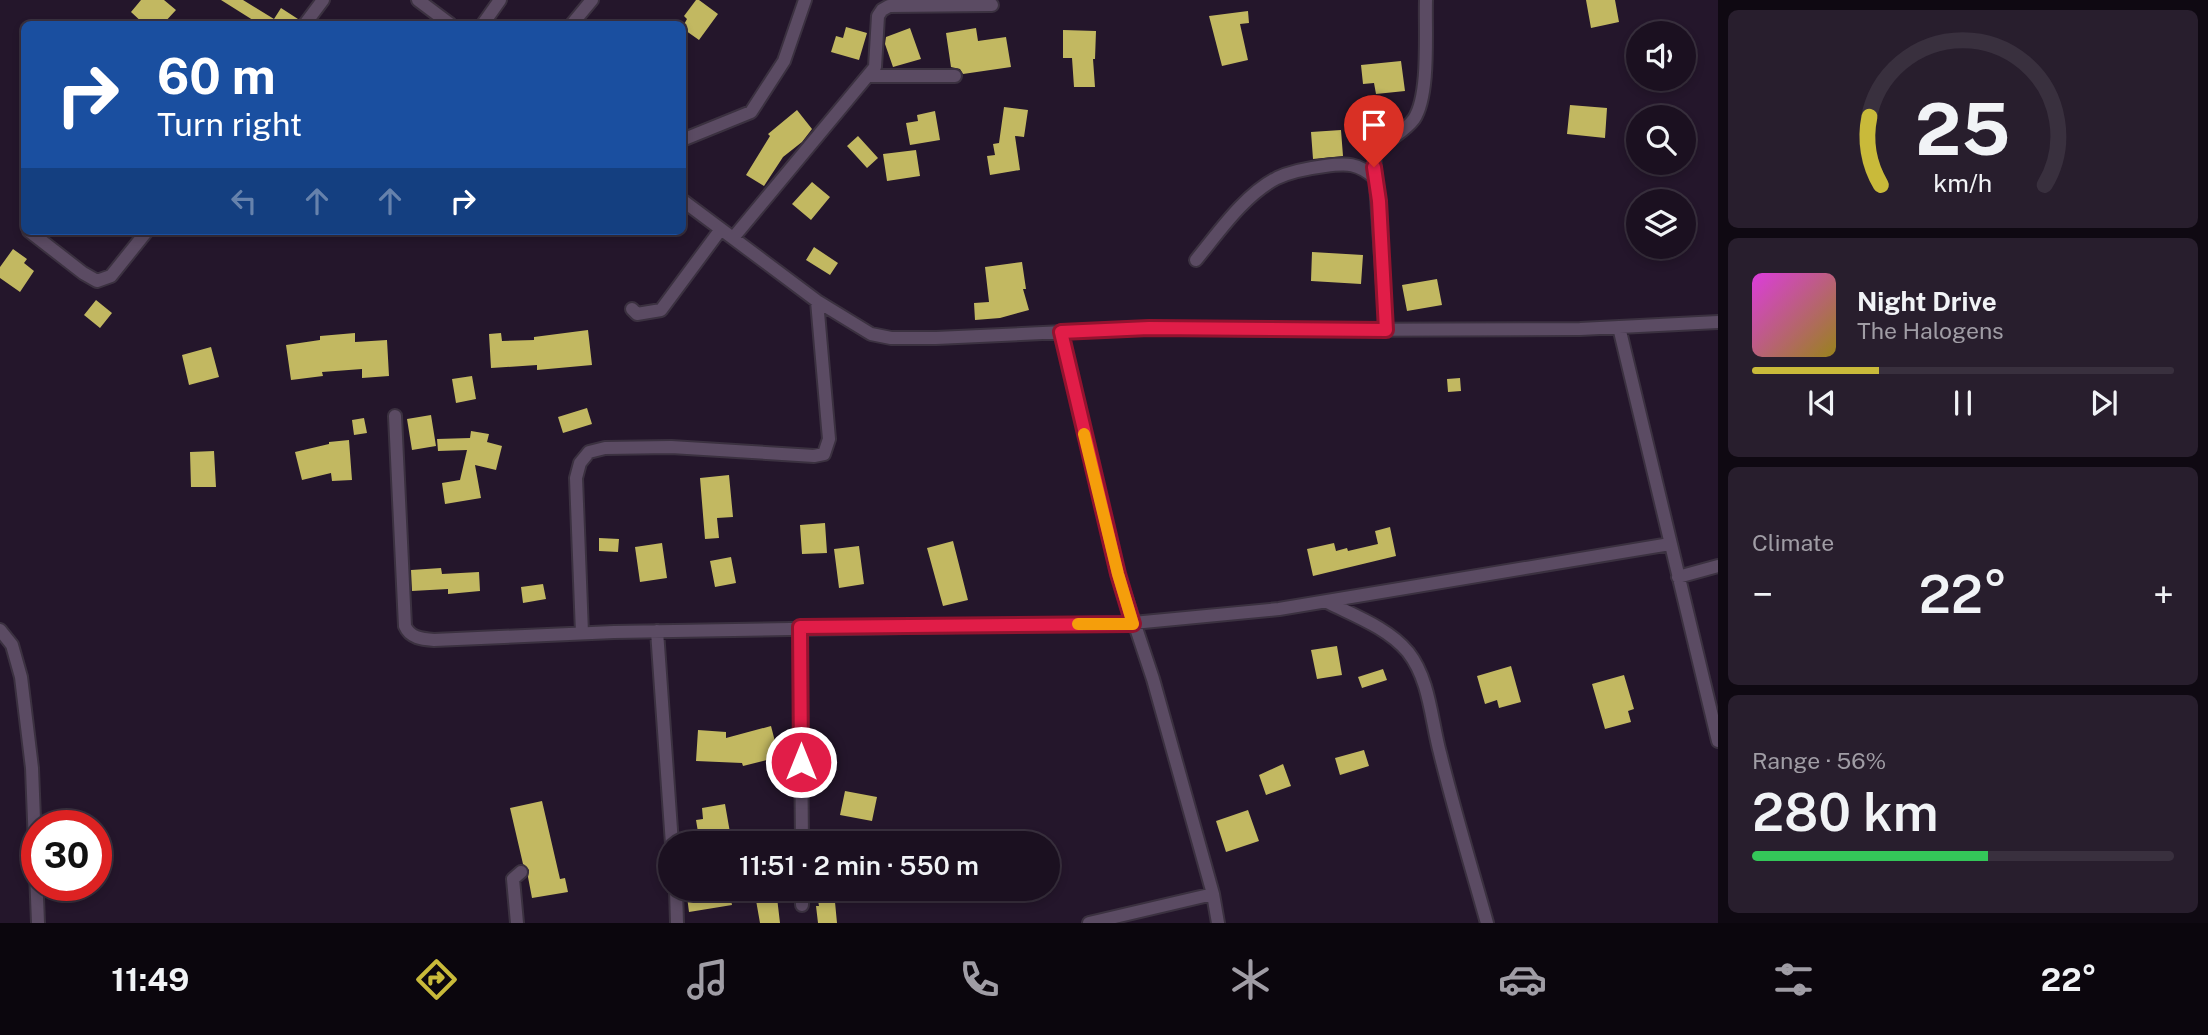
<!DOCTYPE html>
<html lang="en">
<head>
<meta charset="utf-8">
<style>
  :root { --surface:#1b1020; --page:#281e2d; --text:#f1f3f6; --muted:#a09da5; --line:#39303e; --accent:#c9ba3a }
  body { margin:0; font-family:"Public Sans",sans-serif; background:var(--page); color:var(--text); height:100vh; display:flex; flex-direction:column; font-size:26px; white-space:nowrap }
  * { box-sizing:border-box; margin:0 }
  p { font-size:23px; color:var(--muted) }
  .icon { flex:none; width:38px; height:38px; fill:none; stroke:currentColor; stroke-width:2; stroke-linecap:round; stroke-linejoin:round }
  .map { position:relative; flex:1; overflow:hidden }
  .drawer { display:flex; flex-direction:column; gap:10px; padding:10px; background:#0f0912; width:490px }
  .drawer>* { flex:none }
  .guide { position:absolute; left:21px; top:21px; width:665px; height:214px; border-radius:10px; box-shadow:0 4px 10px #0003,0 0 0 2px var(--line); background:#1a4fa0; color:#fff; overflow:hidden }
  .fabs { position:absolute; left:1626px; top:21px; display:grid; gap:14px }
  .fabs a { display:grid; place-items:center; width:70px; height:70px; border-radius:50%; background:var(--surface); box-shadow:0 4px 10px #0003,0 0 0 2px var(--line); font-size:35px }
  .speed { position:absolute; left:21px; top:810px; display:flex; gap:14px; font-size:35px; font-weight:700; text-align:center }
  .speed>* { display:grid; place-content:center; width:91px; height:91px; border-radius:50%; background:var(--surface); box-shadow:0 4px 10px #0003,0 0 0 2px var(--line); line-height:1 }
  .speed .limit { border:10px solid #d22; background:#fff; color:#111 }
  .pin { position:absolute; display:grid; place-items:center; width:60px; height:60px; color:#fff; margin:-72px -30px; border-radius:50% 50% 50% 0; rotate:-45deg; box-shadow:0 0 7px #0007 }
  .pin .icon { rotate:45deg }
  .me { position:absolute; width:77px; margin:-38px; rotate:0deg; stroke-linejoin:round; filter:drop-shadow(0 0 5px #0008) }
  .turn { display:flex; align-items:center; gap:24px; height:147px; padding:0 21px; font-size:32px }
  .turn .icon { width:91px; height:91px; stroke-width:2.5 }
  .turn b { display:block; font-size:49px; line-height:60px }
  .lanes { display:flex; align-items:center; height:66px; padding:0 21px; background:#0003; justify-content:center; gap:35px; direction:ltr }
  .lanes .off { opacity:.35 }
  .big { font-size:52px; font-weight:600; line-height:1.1 }
  .drawer .card { flex:1; display:flex; flex-direction:column; justify-content:center; gap:10px; min-width:0; padding:0 24px; border-radius:10px; background:var(--page) }
  .drawer .dial { align-items:center; gap:0 }
  .dial svg { height:182px; overflow:visible; fill:none; stroke:var(--line); stroke-width:7; stroke-linecap:round; text-anchor:middle }
  .dial text { fill:var(--text); stroke:none }
  .song { display:flex; align-items:center; gap:21px }
  .cover { width:84px; height:84px; border-radius:10px; background:linear-gradient(135deg,hsl(300 70% 55%),hsl(50 70% 35%)) }
  .played { height:7px; border-radius:4px; background:linear-gradient(90deg,var(--accent) 30%,var(--line) 30%) }
  .keys { display:flex; justify-content:space-around; direction:ltr }
  .heat { display:flex; justify-content:space-between; align-items:center; font-size:38px; direction:ltr }
  .charge { height:10px; border-radius:5px; background:linear-gradient(90deg,#34c759 56%,var(--line) 0) }
  .trip { position:absolute; left:658px; top:831px; width:402px; height:70px; border-radius:35px; background:var(--surface); box-shadow:0 4px 10px #0003,0 0 0 2px var(--line); font-weight:600; line-height:70px; text-align:center }
  .tabs { display:flex; height:112px; justify-content:space-around; align-items:center; background:#0b060d; color:var(--muted) }
  .tabs .icon { width:49px; height:49px }
  .tabs .on { color:var(--accent) }
  .tabs b { font-size:32px; color:var(--text) }
  main { display:flex; flex:1; min-height:0 }
  .map>svg:first-child { display:block }
  .building { fill:#c2b861 }
  .lines { fill:none; stroke-linecap:round; stroke-linejoin:round }
  .minor-casing { stroke:#3b3140; stroke-width:16 }
  .minor { stroke:#5b4b63; stroke-width:12 }
  .route-casing { stroke:#92132f; stroke-width:18 }
  .route { stroke:#e11d48; stroke-width:12 }
  .slow { stroke:#f59e0b; stroke-width:12 }
</style>
</head>
<body>
<main>
<div class="map">
<svg width="1718" height="923" viewBox="0 0 1718 923">
  <rect width="100%" height="100%" fill="#24162b"/>
  <!-- building -->
  <path class="building" d="M141 0H164L176 10 163 24H144L131 12Z
    M221 0H243L274 19 281 8 298 19 296 24H259Z
    M696 0H699L718 14 699 40 682 28 687 19 684 16Z
    M1586 0H1615L1619 22 1591 28Z
    M1248 11 1249 23 1240 24 1248 60 1222 66 1209 16Z
    M846 27 867 33 859 60 831 52 836 36 843 38Z
    M910 28 921 59 893 67 885 44 886 37Z
    M976 28 978 41 1006 37 1011 67 963 74 960 69 951 67 946 33Z
    M1063 30 1096 31 1095 59H1093L1095 87H1074L1072 58H1063Z
    M1401 61 1405 91 1376 94 1374 83 1363 84 1361 65Z
    M1570 105 1607 108 1605 138 1567 134Z
    M1004 107 1028 110 1024 137 1015 136 1020 170 990 175 987 156 995 155 993 144 999 143Z
    M797 110 812 129 802 142 783 157 764 186 746 175 770 136 768 134Z
    M935 111 940 140 910 145 906 123 918 121 917 115Z
    M1341 130 1343 156 1313 159 1311 132Z
    M858 136 878 158 867 168 847 146Z
    M916 150 920 176 887 181 883 154Z
    M812 182 830 197 811 220 792 204Z
    M814 247 838 263 830 275 806 260Z
    M13 249 27 259 24 263 34 271 20 292 0 278V267Z
    M1312 252 1363 255 1361 284 1311 281Z
    M1022 262 1026 289H1023L1029 310 1000 318 975 320 974 303 989 302 985 267Z
    M1437 279 1442 305 1407 311 1402 285Z
    M96 300 112 313 100 328 84 315Z
    M588 330 592 365 537 370V365L491 368 489 334 501 333 502 341 534 340V337Z
    M355 333V342L387 340 389 376 362 378V369L322 372 323 376 291 380 286 345 320 340V336Z
    M211 347 219 377 189 385 182 355Z
    M472 376 476 399 456 403 452 379Z
    M1460 378 1461 391 1448 392 1447 379Z
    M587 408 592 424 563 433 558 417Z
    M431 415 436 446 412 450 407 419Z
    M364 418 367 433 354 435 352 420Z
    M471 431 489 434 487 442 502 446 496 470 475 465 481 498 445 504 442 483 460 480 467 450 438 451 437 439 470 438Z
    M349 440 352 480 332 481 331 473 302 480 295 452 329 444V442Z
    M214 451 216 487H191L190 452Z
    M729 475 733 517 717 518 719 538 705 539 700 478Z
    M825 523 827 553 802 554 800 525Z
    M1390 527 1396 556 1313 576 1307 549 1334 543 1336 551 1347 548 1348 551 1378 544 1375 531Z
    M599 538 619 539 618 552 599 551Z
    M953 541 968 600 943 606 927 548Z
    M662 543 667 578 640 582 635 547Z
    M859 546 864 584 839 588 834 549Z
    M731 557 736 583 715 587 710 561Z
    M441 568 442 574 479 572 480 591 448 594V589L412 591 411 570Z
    M543 584 546 599 523 603 521 587Z
    M1337 646 1342 675 1317 679 1311 650Z
    M1511 666 1521 702 1499 708 1497 700 1485 704 1477 676Z
    M1383 669 1387 680 1362 688 1358 677Z
    M1624 675 1634 709 1628 711 1631 722 1605 729 1592 684Z
    M771 726 779 757 743 766 742 763 696 761 698 730 726 732V738Z
    M1364 750 1369 766 1340 775 1335 758Z
    M1283 764 1291 786 1266 795 1259 775Z
    M845 791 877 797 872 821 840 815Z
    M542 801 560 879 565 878 568 892 532 898 528 877 529 870 523 864 510 808Z
    M725 804 732 844H700L696 820 703 819 702 808Z
    M1248 810 1259 841 1226 852 1216 821Z
    M686 889H729L732 905 689 912Z
    M754 889H776L780 923H760Z
    M816 889H876V896L835 902 837 923H818L816 906H819Z"/>
  <g class="lines">
    <defs>
      <path id="minor" d="M418 0 450 24
        M305 24 323 0
        M483 24 500 0
        M572 24 592 0
        M869 76H955
        M682 140 751 112 784 61 805 0
        M682 200 817 301 871 334 891 338H936L1149 328 1296 330 1580 329 1718 322
        M29 231 83 273 97 281 111 276 147 231
        M733 238 875 67 878 16 882 10 889 6 992 5
        M1196 260C1219 232 1244 195 1277 178 1292 171 1309 168 1325 166 1347 163 1358 163 1375 178
        M632 309 637 314 661 310 721 229
        M1619 327 1718 741
        M1386 330 1374 155C1384 140 1403 134 1414 119 1430 95 1425 30 1426 0
        M1061 332 1118 574 1153 679 1213 894 1218 923
        M395 416 405 626C410 638 422 639 434 640L614 632 1133 623 1279 609 1670 544
        M1678 577 1718 566
        M1327 602C1355 616 1388 628 1408 652 1430 680 1431 720 1440 753 1454 810 1471 866 1487 923
        M800 627 802 844
        M0 630 12 645 21 677 32 768 38 923
        M657 631 672 844
        M582 633 576 478 580 463 589 452 605 448 671 447 814 456 824 454 829 439 817 301
        M676 889 677 923
        M802 889V905
        M517 923 513 879 521 872
        M1089 923 1213 894"/>
    </defs>
    <!-- minor casing -->
    <use href="#minor" class="minor-casing"/>
    <!-- minor -->
    <use href="#minor" class="minor"/>
  </g>
  <g class="lines">
    <defs>
      <path id="route" d="M801 762 800 627 1133 624 1118 574 1061 332 1149 328 1386 330 1379 201 1374 167"/>
    </defs>
    <!-- route casing -->
    <use href="#route" class="route-casing"/>
    <!-- route -->
    <use href="#route" class="route"/>
    <!-- slow -->
    <path class="slow" d="M1078 624H1133L1118 574 1084 434"/>
  </g>
</svg>
<div class="fabs">
<a><svg class="icon" aria-label="sound" viewBox="0 0 24 24"><path d="M4 9h4l5-4v14l-5-4H4zM17 9q2 3 0 6"/></svg></a>
<a><svg class="icon" aria-label="search" viewBox="0 0 24 24"><circle cx="10" cy="10" r="6"/><path d="M15 15l6 6"/></svg></a>
<a><svg class="icon" aria-label="layers" viewBox="0 0 24 24"><path d="M12 4l9 5-9 5-9-5zM3 14l9 5 9-5"/></svg></a>
</div>
<div class="speed"><div class="limit">30</div></div>
<div class="pin" style="left:1374px;top:167px;background:#d93025"><svg class="icon" aria-label="arrive" viewBox="0 0 24 24"><path d="M6 21V4h12l-3 4 3 4H6"/></svg></div>
<svg class="me" style="left:801px;top:762px" viewBox="-20 -20 40 40"><circle r="17" fill="#e11d48" stroke="#fff" stroke-width="3"/><path d="M0-11L8 9 0 5-8 9z" fill="#fff"/></svg>
<div class="trip">11:51 · 2 min · 550 m</div>
<div class="guide">
<div class="turn"><svg class="icon" aria-label="right" viewBox="0 0 24 24"><path d="M7 20v-9h11M14 6l5 5-5 5"/></svg><div><b>60 m</b>Turn right</div></div>
<div class="lanes"><svg class="icon off" aria-label="left" viewBox="0 0 24 24"><path d="M17 20v-9H6M10 6l-5 5 5 5"/></svg><svg class="icon off" aria-label="ahead" viewBox="0 0 24 24"><path d="M12 20V5M6 11l6-6 6 6"/></svg><svg class="icon off" aria-label="ahead" viewBox="0 0 24 24"><path d="M12 20V5M6 11l6-6 6 6"/></svg><svg class="icon" aria-label="right" viewBox="0 0 24 24"><path d="M7 20v-9h11M14 6l5 5-5 5"/></svg></div>
</div>
</div>
<section class="drawer">
<div class="card dial"><svg viewBox="0 0 100 80">
<path d="M14 69A42 42 0 1 1 86 69"/>
<path d="M14 69A42 42 0 0 1 9 39" stroke="#c9ba3a"/>
<text x="50" y="56" font-size="32" font-weight="700">25</text>
<text x="50" y="72" font-size="11">km/h</text>
</svg></div>
<div class="card">
<div class="song"><i class="cover"></i><div><b>Night Drive</b><p>The Halogens</p></div></div>
<div class="played"></div>
<div class="keys"><svg class="icon" aria-label="previous" viewBox="0 0 24 24"><path d="M18 5L8 12l10 7zM5 5v14"/></svg><svg class="icon" aria-label="pause" viewBox="0 0 24 24"><path d="M8 5v14M16 5v14"/></svg><svg class="icon" aria-label="next" viewBox="0 0 24 24"><path d="M6 5l10 7-10 7zM19 5v14"/></svg></div>
</div>
<div class="card"><p>Climate</p>
<div class="heat"><a>−</a><b class="big">22°</b><a>+</a></div>
</div>
<div class="card"><p>Range · 56%</p><b class="big">280 km</b><div class="charge"></div></div>
</section>
</main>
<nav class="tabs">
<b>11:49</b>
<svg class="icon on" aria-label="directions" viewBox="0 0 24 24"><path d="M12 3l9 9-9 9-9-9zM9 14v-3h6M13 9l2 2-2 2"/></svg>
<svg class="icon" aria-label="music" viewBox="0 0 24 24"><path d="M9 18V5l10-2v13"/><circle cx="6" cy="18" r="3"/><circle cx="16" cy="16" r="3"/></svg>
<svg class="icon" aria-label="phone" viewBox="0 0 24 24"><path d="M5 4h4l2 5-3 2q2 4 5 5l2-3 5 2v4C11 20 4 13 5 4z"/></svg>
<svg class="icon" aria-label="climate" viewBox="0 0 24 24"><path d="M12 3v18M4 7l16 10M4 17L20 7"/></svg>
<svg class="icon" aria-label="car" viewBox="0 0 24 24"><path d="M5 17H2v-5l4-1 3-4h7l3 4 3 1v5h-3M9 17h6M6 11h13"/><circle cx="7" cy="17" r="2"/><circle cx="17" cy="17" r="2"/></svg>
<svg class="icon" aria-label="filters" viewBox="0 0 24 24"><path d="M4 7h16M4 17h16"/><circle cx="9" cy="7" r="2"/><circle cx="15" cy="17" r="2"/></svg>
<b>22°</b>
</nav>
</body>
</html>
